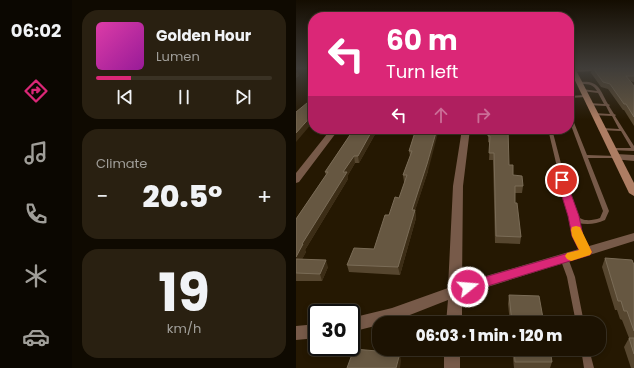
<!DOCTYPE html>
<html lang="en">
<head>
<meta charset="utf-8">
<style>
  :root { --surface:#1c1202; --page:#292011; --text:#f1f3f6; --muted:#a09e99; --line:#3a3224; --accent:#db2777 }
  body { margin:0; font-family:Poppins,sans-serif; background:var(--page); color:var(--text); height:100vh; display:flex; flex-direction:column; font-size:15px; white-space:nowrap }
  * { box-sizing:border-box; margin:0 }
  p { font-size:13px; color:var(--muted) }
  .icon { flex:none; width:22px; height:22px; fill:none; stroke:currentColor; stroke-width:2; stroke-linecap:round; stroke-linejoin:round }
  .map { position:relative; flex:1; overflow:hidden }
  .details { display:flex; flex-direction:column; gap:10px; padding:10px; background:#0f0a01; width:224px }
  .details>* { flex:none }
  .banner { position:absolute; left:12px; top:12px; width:266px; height:122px; border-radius:16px; box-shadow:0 2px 6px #0003,0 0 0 1px var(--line); background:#db2777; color:#fff; overflow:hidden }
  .speed { position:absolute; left:12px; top:304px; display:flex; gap:8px; font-size:20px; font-weight:700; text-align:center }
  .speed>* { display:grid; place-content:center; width:52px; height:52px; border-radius:50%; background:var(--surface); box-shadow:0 2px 6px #0003,0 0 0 1px var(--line); line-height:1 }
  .speed .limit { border:2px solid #111; border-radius:6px; background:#fff; color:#111 }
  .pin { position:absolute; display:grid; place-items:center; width:34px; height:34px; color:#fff; margin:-17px; border:2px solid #fff; border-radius:50%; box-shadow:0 1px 4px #0007 }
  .me { position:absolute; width:44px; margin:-22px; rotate:73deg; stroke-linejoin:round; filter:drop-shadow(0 0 3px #0008) }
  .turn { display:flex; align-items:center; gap:14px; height:84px; padding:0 12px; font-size:18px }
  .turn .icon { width:52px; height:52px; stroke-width:2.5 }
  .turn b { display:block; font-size:28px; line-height:34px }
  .lanes { display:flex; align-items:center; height:38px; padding:0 12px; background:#0003; justify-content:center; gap:20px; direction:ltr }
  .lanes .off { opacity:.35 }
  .big { font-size:30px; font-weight:800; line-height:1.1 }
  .details .widget { flex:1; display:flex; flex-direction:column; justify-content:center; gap:6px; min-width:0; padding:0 14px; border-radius:16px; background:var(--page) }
  .details .dial { align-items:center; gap:0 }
  .dial b { font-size:52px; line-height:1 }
  .song { display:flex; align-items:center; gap:12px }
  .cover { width:48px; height:48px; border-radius:6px; background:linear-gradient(135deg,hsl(320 70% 55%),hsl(300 70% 35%)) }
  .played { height:4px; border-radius:2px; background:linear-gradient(90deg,var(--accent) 20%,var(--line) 20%) }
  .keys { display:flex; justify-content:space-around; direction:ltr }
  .heat { display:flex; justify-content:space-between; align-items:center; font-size:22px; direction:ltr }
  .trip { position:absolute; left:76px; top:316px; width:234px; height:40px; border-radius:16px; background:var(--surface); box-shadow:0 2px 6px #0003,0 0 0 1px var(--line); font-weight:800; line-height:40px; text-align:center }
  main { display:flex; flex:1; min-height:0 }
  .menu { display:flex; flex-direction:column; width:72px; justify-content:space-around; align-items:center; background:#0b0701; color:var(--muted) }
  .menu .icon { width:28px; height:28px }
  .menu .selected { color:var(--accent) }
  .menu b { font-size:18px; color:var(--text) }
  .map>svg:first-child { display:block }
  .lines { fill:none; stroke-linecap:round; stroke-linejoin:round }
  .lane { fill:#775a49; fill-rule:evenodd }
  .street { fill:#775a49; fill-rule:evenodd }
  .secondary { fill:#ad7d63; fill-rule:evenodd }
  .wall { fill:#56462f }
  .shaded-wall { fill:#3c2d16 }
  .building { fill:#665741; stroke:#7a6c57 }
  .route { fill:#db2777; stroke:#8e194d }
  .slow { fill:#f59e0b }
</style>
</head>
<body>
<main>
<nav class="menu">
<b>06:02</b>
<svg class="icon selected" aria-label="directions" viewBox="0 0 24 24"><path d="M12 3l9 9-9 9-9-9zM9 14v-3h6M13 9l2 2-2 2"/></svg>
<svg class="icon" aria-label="music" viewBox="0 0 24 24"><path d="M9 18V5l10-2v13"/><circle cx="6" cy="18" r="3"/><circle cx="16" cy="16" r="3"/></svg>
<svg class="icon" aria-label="phone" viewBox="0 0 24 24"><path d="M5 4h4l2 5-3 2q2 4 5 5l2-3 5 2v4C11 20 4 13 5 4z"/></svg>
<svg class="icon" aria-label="climate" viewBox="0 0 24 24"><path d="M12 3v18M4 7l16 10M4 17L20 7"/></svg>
<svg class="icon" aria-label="car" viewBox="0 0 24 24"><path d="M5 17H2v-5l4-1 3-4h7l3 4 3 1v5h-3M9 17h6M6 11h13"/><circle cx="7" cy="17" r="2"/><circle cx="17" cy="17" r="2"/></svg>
</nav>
<section class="details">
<div class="widget">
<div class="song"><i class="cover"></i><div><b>Golden Hour</b><p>Lumen</p></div></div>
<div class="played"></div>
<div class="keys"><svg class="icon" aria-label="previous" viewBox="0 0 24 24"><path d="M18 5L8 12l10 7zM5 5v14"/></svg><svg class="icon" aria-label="pause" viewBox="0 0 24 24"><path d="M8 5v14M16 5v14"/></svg><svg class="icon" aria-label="next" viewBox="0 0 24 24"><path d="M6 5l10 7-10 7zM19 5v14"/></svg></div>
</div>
<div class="widget"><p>Climate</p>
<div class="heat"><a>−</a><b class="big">20.5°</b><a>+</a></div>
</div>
<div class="widget dial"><b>19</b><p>km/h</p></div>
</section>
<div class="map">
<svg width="338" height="368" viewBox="0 0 338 368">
  <rect width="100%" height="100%" fill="#251802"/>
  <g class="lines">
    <!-- lane -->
    <path class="lane" d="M296 69 298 70 297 71 277 72 275 71 277 70Z
      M282 82C303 80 303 88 312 104L314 105 313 106 318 114 320 115 319 116 338 146V151L314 150V148H335L325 131 304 130V129L306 128 323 129 316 116 297 115 296 114 298 113 314 114 310 106 292 105 291 104 293 103 308 104 302 93 286 91 284 90 286 89 301 91C297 83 289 84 282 84Z
      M289 95 291 96 290 97 273 98V96Z
      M273 114 275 115 291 155 320 156 322 157 320 158H292L313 211 309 220C300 224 292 225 282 223L284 236 293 252 292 254 290 255 288 254 278 236 275 217 272 212 265 184 252 129H256L268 175 279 214C286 222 295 221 304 218L307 211 273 120Z
      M268 255 270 256 272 258 279 277 288 323H280L271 277 264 258 266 256Z
      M285 349H293L298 368H288Z"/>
    <!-- street -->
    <path class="street" d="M35 129H43L3 182 0 183V173Z
      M166 129H174L167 186 166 283 338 233V241L166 295V323H150L152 300 96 322 83 323V325L55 332V318L96 308 152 288 157 186Z
      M320 154 338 155V161L317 159 316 157Z
      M21 324V338L0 340V326Z
      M148 349H164V368H148Z"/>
    <!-- secondary -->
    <path class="secondary" d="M273 68H279L338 183V196L333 193Z"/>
  </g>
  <!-- wall -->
  <path class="wall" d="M296 68H338V82L334 81 338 86V126L328 110H327L312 89 305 87 295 73Z
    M58 129H82L63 163H59L52 175V179L9 250 10 252 6 259 32 267 26 281H0V219L30 175 29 172Z
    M120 129 132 171 119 210 120 218 104 275 53 272 51 265 78 249 93 215 103 198 109 182H108L107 175 114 156 113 151Z
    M192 129 213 165 217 175 227 186 226 193H219V203L225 237 224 244 199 243 197 160H193L194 143 192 142Z
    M309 258 338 265V368H335L328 347 333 338 326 320 324 319 321 310H319L306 267Z
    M213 295 247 318 258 323H214L212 304Z
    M216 349H254L256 362 254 368H218Z"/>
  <!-- shaded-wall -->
  <path class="shaded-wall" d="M2 72 3 76 0 78V73Z
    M17 114V122L0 142V133Z
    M77 129H82L63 163 62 156Z
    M141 129H143L132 171 117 217 116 210Z
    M58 156 59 163 52 175V179L9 250 10 252 2 267 0 261V257L6 244 47 172Z
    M119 210 120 218 104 275 102 267Z
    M30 260 32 267 26 281 24 274Z
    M104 353 105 361 104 368H100Z"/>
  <!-- building -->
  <path class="building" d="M297 68H338V76H330L338 86V117L330 104H328L314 84 307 82Z
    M17 98V114L0 133V112Z
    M58 129H77L62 156H58L47 172H51L6 244H7L0 257V219L32 172H29Z
    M120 129H141L131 164 116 210H119L102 267 51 265 58 248 78 249 89 215H93L99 197 103 198 111 175H107L116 151H113Z
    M192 129H212L213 165H217V175L226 176 227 186H219V203H221L225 237 200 236 198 153H193L194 136H192Z
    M309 258 336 260 338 265V331L331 311H328L325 301H322Z
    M0 259 30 260 24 274 0 273Z
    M213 295 243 296 247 318H257L258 323H216Z
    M333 338H338V354Z
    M58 349 104 353 100 368H51Z
    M218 349H254L256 362H219Z"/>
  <!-- sky -->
  <linearGradient id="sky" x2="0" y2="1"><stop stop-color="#140d01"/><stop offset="0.57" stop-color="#403d39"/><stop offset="1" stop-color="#403d39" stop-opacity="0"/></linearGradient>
  <rect width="338" height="120" fill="url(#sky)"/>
  <!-- route -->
  <path class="route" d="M263 178H269L270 180 283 216 287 236 296 252 294 255 172 292 168 291 166 287 168 283 283 250 276 236 272 216 261 180Z"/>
  <!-- slow -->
  <path class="slow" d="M280 226 284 227 296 252 294 255 275 261 271 259 269 256 271 253 283 250 276 236 275 230 276 227Z"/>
</svg>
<div class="speed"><div class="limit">30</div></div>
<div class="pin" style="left:266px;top:180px;background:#d93025"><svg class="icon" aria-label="arrive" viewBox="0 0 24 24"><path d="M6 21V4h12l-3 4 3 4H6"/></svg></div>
<svg class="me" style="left:172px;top:287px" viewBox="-20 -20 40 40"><circle r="17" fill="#db2777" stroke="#fff" stroke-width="3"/><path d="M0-11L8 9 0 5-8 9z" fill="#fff"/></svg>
<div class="trip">06:03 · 1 min · 120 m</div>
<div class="banner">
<div class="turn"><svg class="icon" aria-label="left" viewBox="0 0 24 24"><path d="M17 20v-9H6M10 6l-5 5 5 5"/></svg><div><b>60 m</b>Turn left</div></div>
<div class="lanes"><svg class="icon" aria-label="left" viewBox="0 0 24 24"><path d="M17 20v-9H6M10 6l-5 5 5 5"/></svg><svg class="icon off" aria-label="ahead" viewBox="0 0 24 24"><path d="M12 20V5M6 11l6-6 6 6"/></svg><svg class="icon off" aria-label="right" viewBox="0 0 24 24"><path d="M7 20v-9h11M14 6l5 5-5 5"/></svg></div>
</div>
</div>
</main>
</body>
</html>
